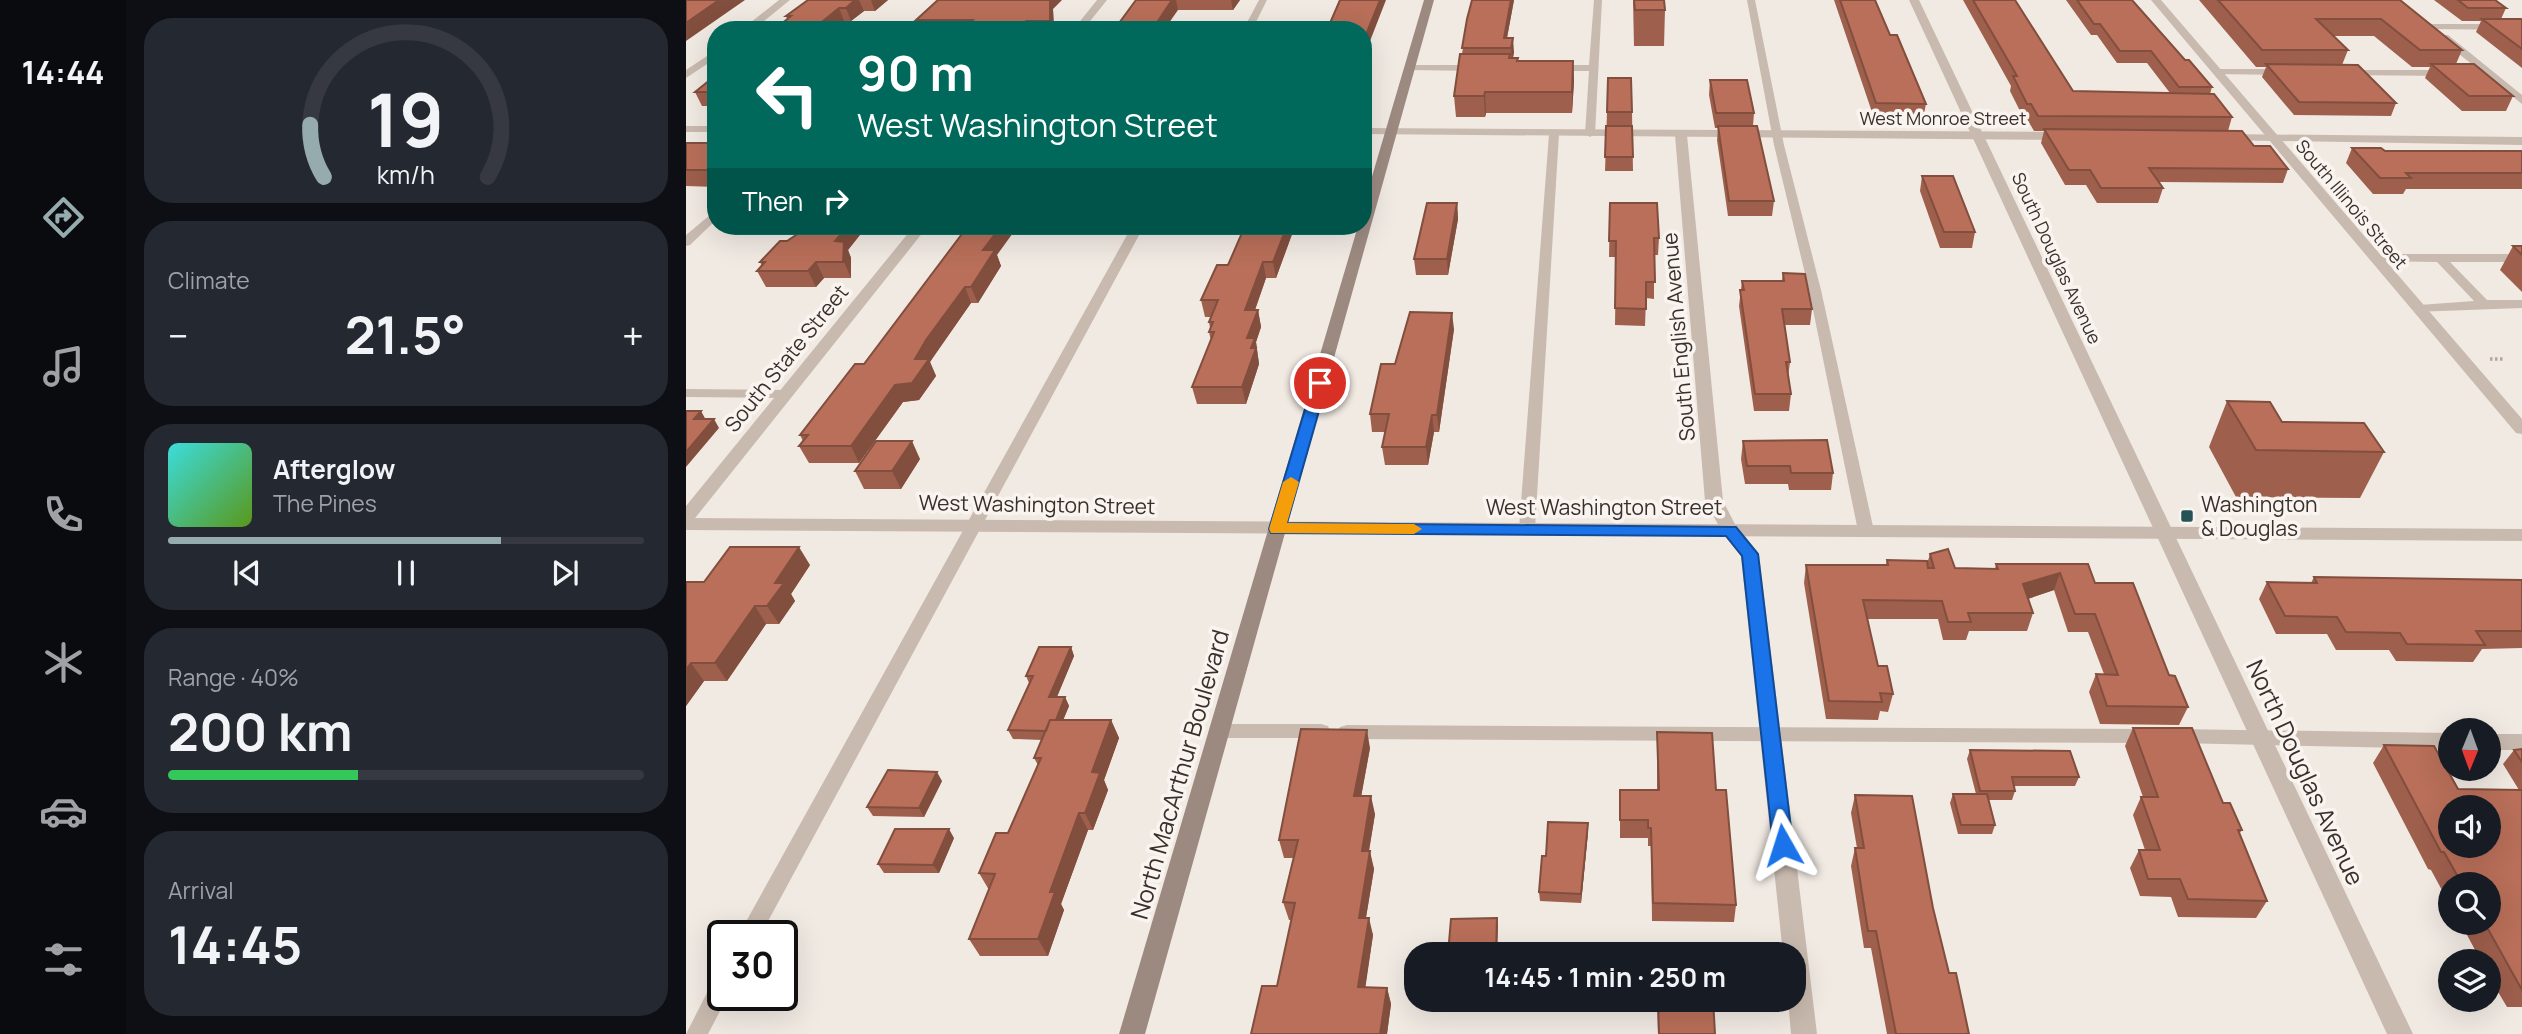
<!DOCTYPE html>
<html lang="en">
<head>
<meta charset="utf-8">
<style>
  :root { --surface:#171b24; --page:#242831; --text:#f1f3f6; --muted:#9ea1a6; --line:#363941; --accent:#96abae }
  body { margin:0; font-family:Manrope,sans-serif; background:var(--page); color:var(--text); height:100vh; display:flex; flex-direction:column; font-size:26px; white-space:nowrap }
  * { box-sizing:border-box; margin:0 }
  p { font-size:23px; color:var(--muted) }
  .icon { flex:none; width:38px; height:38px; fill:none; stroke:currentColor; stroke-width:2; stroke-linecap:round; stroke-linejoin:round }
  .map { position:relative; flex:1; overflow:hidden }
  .side { display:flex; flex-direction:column; gap:18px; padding:18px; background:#0d0f14; width:560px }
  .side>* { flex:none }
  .guide { position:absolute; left:21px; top:21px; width:665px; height:214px; border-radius:28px; box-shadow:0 7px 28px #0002; background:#00695c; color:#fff; overflow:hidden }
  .needle { width:46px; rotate:181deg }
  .controls { position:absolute; left:1752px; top:718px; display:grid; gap:14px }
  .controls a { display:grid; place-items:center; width:63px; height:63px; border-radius:50%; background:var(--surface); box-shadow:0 7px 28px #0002; font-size:35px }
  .speed { position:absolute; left:21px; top:920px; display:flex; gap:14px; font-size:35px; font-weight:700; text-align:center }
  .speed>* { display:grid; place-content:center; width:91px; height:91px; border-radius:50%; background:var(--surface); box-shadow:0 7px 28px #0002; line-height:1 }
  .speed .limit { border:4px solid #111; border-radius:10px; background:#fff; color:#111 }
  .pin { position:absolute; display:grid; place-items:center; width:60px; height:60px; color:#fff; margin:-30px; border:4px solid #fff; border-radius:50%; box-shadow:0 2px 7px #0007 }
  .me { position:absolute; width:77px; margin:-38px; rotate:354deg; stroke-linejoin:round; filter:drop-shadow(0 0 5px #0008) }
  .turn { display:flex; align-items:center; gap:24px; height:147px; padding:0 35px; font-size:32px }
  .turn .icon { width:91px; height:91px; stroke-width:2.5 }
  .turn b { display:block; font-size:49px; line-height:60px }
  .then { display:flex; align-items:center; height:66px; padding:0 35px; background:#0003; gap:14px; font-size:26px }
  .big { font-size:52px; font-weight:700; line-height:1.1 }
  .side .card { flex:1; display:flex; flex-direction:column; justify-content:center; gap:10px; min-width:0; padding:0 24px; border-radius:28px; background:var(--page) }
  .side .dial { align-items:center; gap:0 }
  .dial svg { height:182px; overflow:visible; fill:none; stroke:var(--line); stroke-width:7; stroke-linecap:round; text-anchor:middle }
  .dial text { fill:var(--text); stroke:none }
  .song { display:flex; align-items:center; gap:21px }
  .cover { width:84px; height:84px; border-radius:10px; background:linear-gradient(135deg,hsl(180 70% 55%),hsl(90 70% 35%)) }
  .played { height:7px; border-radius:4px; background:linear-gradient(90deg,var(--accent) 70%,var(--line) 70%) }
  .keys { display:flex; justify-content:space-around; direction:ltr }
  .heat { display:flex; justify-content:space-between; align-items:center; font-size:38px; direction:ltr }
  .charge { height:10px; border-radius:5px; background:linear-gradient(90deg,#34c759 40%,var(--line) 0) }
  .trip { position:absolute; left:718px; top:942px; width:402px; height:70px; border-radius:28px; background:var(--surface); box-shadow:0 7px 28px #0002; font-weight:700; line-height:70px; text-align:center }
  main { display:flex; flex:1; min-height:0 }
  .tabs { display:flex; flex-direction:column; width:126px; justify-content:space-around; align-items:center; background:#090b0e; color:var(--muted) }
  .tabs .icon { width:49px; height:49px }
  .tabs .current { color:var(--accent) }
  .tabs b { font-size:32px; color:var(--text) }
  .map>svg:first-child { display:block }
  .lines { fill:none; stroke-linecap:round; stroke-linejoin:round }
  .path { stroke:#b4a59a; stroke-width:3.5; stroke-dasharray:2.5 2.5; stroke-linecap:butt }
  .service { fill:#c9baaf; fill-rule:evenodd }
  .minor { fill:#c9baaf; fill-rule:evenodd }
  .tertiary { fill:#c9baaf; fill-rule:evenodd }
  .secondary { fill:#9c8a81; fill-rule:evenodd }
  .wall { fill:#9f5f4d }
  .shaded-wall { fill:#824e3e }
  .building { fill:#b96f59; stroke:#824e3e; stroke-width:2; fill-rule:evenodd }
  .route { fill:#1a73e8; stroke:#114b97; stroke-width:2 }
  .slow { fill:#f59e0b }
  .poi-dot { fill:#265456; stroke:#f9f4ef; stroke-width:2.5 }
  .labels { text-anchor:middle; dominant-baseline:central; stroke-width:7; stroke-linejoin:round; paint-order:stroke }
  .far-street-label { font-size:18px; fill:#39302c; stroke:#f9f4ef }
  .street-label { font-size:21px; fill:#39302c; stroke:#f9f4ef }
  .poi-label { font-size:21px; fill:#39302c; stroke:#f9f4ef; text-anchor:start }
  .near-street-label { font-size:24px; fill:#39302c; stroke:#f9f4ef }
</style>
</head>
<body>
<main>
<nav class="tabs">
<b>14:44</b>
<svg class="icon current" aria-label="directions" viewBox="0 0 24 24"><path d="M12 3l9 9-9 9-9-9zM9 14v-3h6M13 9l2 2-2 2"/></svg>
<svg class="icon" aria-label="music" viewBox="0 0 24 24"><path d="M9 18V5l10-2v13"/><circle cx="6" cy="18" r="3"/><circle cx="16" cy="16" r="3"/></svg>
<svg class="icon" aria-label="phone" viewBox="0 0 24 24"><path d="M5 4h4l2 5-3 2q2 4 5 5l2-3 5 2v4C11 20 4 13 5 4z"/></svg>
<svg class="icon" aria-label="climate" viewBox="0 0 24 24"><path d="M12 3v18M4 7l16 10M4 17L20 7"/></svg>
<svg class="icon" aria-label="car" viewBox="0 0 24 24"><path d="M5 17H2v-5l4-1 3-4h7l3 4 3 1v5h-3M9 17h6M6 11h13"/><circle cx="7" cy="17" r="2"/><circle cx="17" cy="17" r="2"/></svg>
<svg class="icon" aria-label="filters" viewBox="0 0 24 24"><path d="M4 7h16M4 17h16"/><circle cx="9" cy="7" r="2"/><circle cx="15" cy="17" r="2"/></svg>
</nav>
<section class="side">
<div class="card dial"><svg viewBox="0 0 100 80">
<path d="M14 69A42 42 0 1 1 86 69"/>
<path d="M14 69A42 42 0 0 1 8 46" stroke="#96abae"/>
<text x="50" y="56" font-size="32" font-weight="700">19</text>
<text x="50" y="72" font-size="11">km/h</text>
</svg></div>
<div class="card"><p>Climate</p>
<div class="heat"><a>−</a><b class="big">21.5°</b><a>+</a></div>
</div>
<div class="card">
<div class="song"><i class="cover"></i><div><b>Afterglow</b><p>The Pines</p></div></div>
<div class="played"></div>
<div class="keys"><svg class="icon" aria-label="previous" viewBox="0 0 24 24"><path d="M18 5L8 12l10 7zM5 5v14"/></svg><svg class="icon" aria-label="pause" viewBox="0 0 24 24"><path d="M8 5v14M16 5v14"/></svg><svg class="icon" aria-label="next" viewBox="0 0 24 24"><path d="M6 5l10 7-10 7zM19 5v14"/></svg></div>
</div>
<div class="card"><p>Range · 40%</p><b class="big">200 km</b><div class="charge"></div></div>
<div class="card"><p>Arrival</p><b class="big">14:45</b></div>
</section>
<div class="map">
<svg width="1836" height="1034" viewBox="0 0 1836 1034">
  <rect width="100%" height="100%" fill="#f1eae3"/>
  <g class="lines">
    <!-- path -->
    <path class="path" d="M1804 359H1817"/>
    <!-- service -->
    <path class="service" d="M250 0H259L229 30H220Z
      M573 0H581L566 30H557Z
      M908 0H916L909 134 904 137 899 134 903 71H867L862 68 867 65H903Z
      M1061 0H1069L1098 145 1135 290 1188 531 1180 536 1172 531 1123 290 1088 145Z
      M1745 24H1836V30L1742 29V25Z
      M724 65H792L797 68 792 71 721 70V66Z
      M1531 69H1597L1602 72 1597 75 1528 74V70Z
      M1657 70H1761L1766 73 1761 76 1654 75 1652 73Z
      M868 131 873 134 849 529 841 534 833 529 863 134Z
      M30 210V220L4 245 0 246V235Z
      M446 226H458L74 936H52Z
      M1689 254H1836V262H1764L1801 300H1836V308L1728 312V306L1733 305 1788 301 1751 262 1685 261 1683 258Z
      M0 389 101 390 108 394 101 398 0 397Z
      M533 724H635L642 726 644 731 642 736 635 738H533L526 736 524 731 526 726Z
      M661 725 1465 729 1472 731 1474 736 1472 741 1465 743 661 739 654 737 652 732 654 727Z
      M1491 729 1764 733V749L1491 743 1484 741 1482 736 1484 731Z
      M1802 734H1836V750H1802Z
      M37 974V996H42L22 1034H0L29 977Z"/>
    <!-- minor -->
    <path class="minor" d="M93 0H104L67 30H55Z
      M411 0H421L397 30H387Z
      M1223 0H1233L1727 1034H1701Z
      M1465 0H1475L1836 419V434L1830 433Z
      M1754 35H1762L1836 95V104L1754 39Z
      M30 50V58L0 78V70Z
      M995 131 1001 135 1037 501 1051 528 1073 554 1131 1034H1105L1102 999H1108V954H1097L1055 556 1038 535 1019 501 989 135Z
      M228 226H242L6 522 0 524V506Z"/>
    <!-- tertiary -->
    <path class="tertiary" d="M0 126H30V132H0Z
      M677 128 1381 132 1387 136 1381 140 677 134Z
      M1538 134 1836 137V145L1534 140 1532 138Z
      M0 518 1836 529V541L0 530Z"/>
    <!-- secondary -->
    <path class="secondary" d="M738 0H748L459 1034H433L672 226H677V207Z"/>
  </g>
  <!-- wall -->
  <path class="wall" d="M122 0H202L189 11H178L165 21H158L148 30H88L101 19 100 16Z
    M450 0H554L547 10H492Z
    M786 0H828L821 38 828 52 827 58 832 61H887L888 81 886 113H800L799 117H770L768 96Z
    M947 0H978L979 10 978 46H948Z
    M1148 0H1189L1204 35 1240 104 1237 119 1188 118Z
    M1277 0H1329L1387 91 1484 93 1461 63H1431L1411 35H1405L1380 0H1446L1499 60 1526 87 1524 94 1546 117 1542 131 1568 146 1602 169 1597 183 1473 182 1477 188 1472 203H1411L1400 185H1379L1355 143 1358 131H1348L1341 119H1338L1324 91 1325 86Z
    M1513 0H1714L1776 50 1770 64 1827 96 1820 111H1776L1739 78 1744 67H1726L1688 36H1648L1662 50 1656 65 1710 103 1705 116 1608 115 1576 77 1580 67H1570Z
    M1748 0H1809L1820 8 1815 19 1836 20V68L1790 32 1795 21H1776Z
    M367 9 368 30H233L230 20Z
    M30 75V106H16L9 92Z
    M1024 80 1068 113 1067 126 1088 201 1086 216H1042L1031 140 1032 128H1029L1023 95Z
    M921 112H946L947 171H919Z
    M0 143H30V187L0 186Z
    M1666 148 1699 151H1836V189H1720L1717 194H1687L1660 163Z
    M1236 176 1289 232 1286 248H1254L1234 191Z
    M771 203 772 219 762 275H730L728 259Z
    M924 203 973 238 972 255H968V299L960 298 959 326 929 325 930 257H923Z
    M120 226H181L162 250 165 258V278H138L130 287H80L71 271 76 266 74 262 113 233Z
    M559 226H609L590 278H580L569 310H572L575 327 570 342 573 364 560 404H511L506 387 525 341 523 332 524 328 523 322 525 317H519L515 300 542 265Z
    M1827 246H1836V292L1814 270Z
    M311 255 315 266 292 303H285L247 357 244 362 250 376 233 400 217 402 173 463H123L113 446 117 441 114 435 178 364Z
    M1097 273 1126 309 1124 325H1099L1104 362 1102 377 1105 394 1103 411H1068L1053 306 1056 281H1096Z
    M768 329 753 432H748L742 465H699L696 447 699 432H686L684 414 709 364Z
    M1541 401 1596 422 1698 452 1674 498 1550 497 1523 447Z
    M1057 441 1147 473 1145 490H1103L1102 484H1059L1055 459Z
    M234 459 215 489H178L169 471Z
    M1244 554 1269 568 1309 569 1310 564H1402L1409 583 1483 675 1502 707 1493 725 1414 724 1403 692 1410 674H1418L1402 632H1382L1368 590 1342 599 1347 613 1341 631H1283L1280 640H1257L1252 619H1181L1192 666 1207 694 1202 712 1194 711 1192 720 1140 719 1118 583 1120 565H1200L1201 560 1241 564Z
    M124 565 105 594 109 601 93 624H80L41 681H18L0 706V582H18Z
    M1628 577 1836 580V648L1796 649 1787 662 1710 661 1703 650H1650L1641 634H1590L1573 599 1581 582 1625 583Z
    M385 647 388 656 371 697H379L383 706 377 720H425L433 738 418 780 422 790 407 830H402L375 904 378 910 362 956H294L283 939 303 890 293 873 322 833 352 765 348 758 356 740 327 739 322 730 343 683 340 676Z
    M1447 728 1537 803 1556 830 1553 834 1581 901 1570 918 1492 917 1485 897 1454 896 1444 868 1453 850H1459L1447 815 1455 797H1457L1439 746Z
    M971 732 1030 790 1050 905 1048 922 966 921 965 846H962V838H934V790H971Z
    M1698 745 1772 789 1833 790 1817 764 1828 750 1836 749V1007H1821L1802 975V961H1795L1774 922H1802V884H1764V905L1745 870 1742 869 1687 763Z
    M684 748 675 796 689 814 683 851 688 869 680 918 687 935 679 987 701 988 705 1004 701 1034H565L591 986 606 920H603L597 902 608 858H598L593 840Z
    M1284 750 1393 777 1389 786H1328L1329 791 1326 800H1302L1309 825 1306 834H1272L1264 803 1267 794H1290L1281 759Z
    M256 781 238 817 187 816 181 807Z
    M1169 795 1247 908 1263 973 1283 1034H1201L1185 948H1178L1165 866 1169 848H1171L1165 813Z
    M902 823V832L895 903 854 901 853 892 860 856Z
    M268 838 253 873H198L192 864Z
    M971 999H1027L1029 1034H972Z"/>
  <!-- shaded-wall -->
  <path class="shaded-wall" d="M33 0H59L0 41V23Z
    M169 0H173L178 11 165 21 160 8Z
    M185 0H202L189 11Z
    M360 0H376L367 9 368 30H367L364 21Z
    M486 0H490L492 10 478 30H466Z
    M545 0H554L547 10Z
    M694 0H700L677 59V42Z
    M825 0H828L819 48 818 38Z
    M153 8 158 21 148 30H126Z
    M340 21 342 30H331Z
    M827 38 828 52 826 62 825 48Z
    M887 61 888 81 886 113V92Z
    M799 92 800 113 799 117 798 96Z
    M771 203 772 219 762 275 761 259Z
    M162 226H181L162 250 165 258V278L149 241Z
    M315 226H332L311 255 315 266 292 303 285 287 297 250Z
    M601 226H609L590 278 587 262Z
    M130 262 138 278 130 287 122 271Z
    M577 262 580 278 563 327 559 310Z
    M279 287 285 303 244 362 250 376 233 400 217 402 173 463 165 446 229 359 240 340Z
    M572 310 575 327 570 342 573 364 560 404 556 387 561 338Z
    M766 313 768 329 753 432 751 415Z
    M15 411 20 420 8 419Z
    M746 415 748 432 742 465 740 447Z
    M28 419 33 428 0 467V452Z
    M226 441 234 459 215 489 206 471Z
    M113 547 124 565 105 594 109 601 93 624 81 606 89 583Z
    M1374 573 1368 590 1332 602 1337 584Z
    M69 606 80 624 41 681 29 663Z
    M385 647 388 656 367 706 363 697Z
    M5 663 18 681 0 706V670Z
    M379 697 383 706 369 740 365 731Z
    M425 720 433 738 418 780 422 790 407 830 399 813 406 772Z
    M681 730 684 748 672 814 668 796Z
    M251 772 256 781 238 817 233 808Z
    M685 796 689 814 680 868 676 851Z
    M393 813 402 830 375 904 378 910 362 956 352 939 364 892Z
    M902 823V832L895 903V894Z
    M263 829 268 838 253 873 247 865Z
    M684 851 688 869 677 935 673 918Z
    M683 918 687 935 677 1004 672 987Z
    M811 918 812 926 811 954H810Z
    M701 988 705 1004 701 1034H694Z"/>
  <!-- building -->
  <path class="building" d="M0 0H33L0 23Z
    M122 0H169L160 8H153L126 30H88L105 16H100Z
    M252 0H364V21H340L331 30H292L294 28H280L287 20H230Z
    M450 0H486L466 30H428Z
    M654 0H694L677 42V30H641Z
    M786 0H825L818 38H827L825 48H776L781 19Z
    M948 0H978L979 10H949Z
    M1154 0H1189L1204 35H1211L1240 104 1190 103Z
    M1287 0H1329L1387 91 1528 94 1546 117 1352 116 1345 104H1341L1327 76H1331Z
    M1391 0H1446L1499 60H1503L1526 87H1493L1465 51H1434L1414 24H1408Z
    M1532 0H1714L1776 50H1734L1695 19H1630L1662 50H1576Z
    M1772 0H1809L1820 8H1782Z
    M1796 19H1835L1836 20V49Z
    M774 54H824L823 58H832L831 61H887L886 92H799L798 96H768Z
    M1580 64 1672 65 1710 103 1613 102Z
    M1745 64H1788L1827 96H1783Z
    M30 75V92H9Z
    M922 78H945L946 112H921Z
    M1024 80H1061L1068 113H1030Z
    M920 126H946L947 157H919Z
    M1032 126H1071L1088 201H1043Z
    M1358 129 1556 131 1568 146H1584L1602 169 1463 168 1477 188H1415L1404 170H1383Z
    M0 143H30V170H0Z
    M1666 148H1695L1699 151H1836V173H1720L1725 178H1694Z
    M1236 176H1267L1289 232H1258Z
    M741 203H771L761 259H728Z
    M924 203H971L973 238H968L969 282H960V309L929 308 930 241H923Z
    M120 226H162L149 241 158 242 157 262H130L122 271H71L79 262H74L94 241H101L113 233Z
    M282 226H315L297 250H309L285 287H279L240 340 229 359H243L226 383 209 385 165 446H113L122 435H114L169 364H178Z
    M559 226H601L587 262H577L559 310H572L561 338H569L565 348H570L556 387H506L528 332H523L527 322H523L532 300H515L531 265H542Z
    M1827 246H1836V255Z
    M1097 273 1119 274 1126 309H1096L1104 362H1100L1105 394H1069L1054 290H1058L1056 281H1098Z
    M724 312 766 313 751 415H746L740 447H696L703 414H684L695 364H709Z
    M1541 401 1584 402 1596 422 1678 423 1698 452 1570 450Z
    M0 411H15L8 419H28L0 452Z
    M1141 440 1147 473H1105L1104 466H1061L1057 441Z
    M190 441H226L206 471H169Z
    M44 547H113L89 583H98L81 606H69L29 663H5L0 670V582H18Z
    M1262 549 1269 568 1312 569 1310 564H1402L1409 583H1447L1483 675 1489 676 1502 707 1421 706 1410 674 1432 675 1409 614H1389L1374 573 1337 584 1347 613H1282L1285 622H1262L1256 601 1177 600 1192 666H1201L1207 694 1194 693 1196 702 1143 701 1120 565H1202L1201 560 1241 561 1242 568H1248L1244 554Z
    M1628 577 1836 580V631H1790L1799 645 1721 644 1714 633 1660 632 1651 617 1599 616 1581 582 1631 583Z
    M353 647H385L363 697H379L370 720H364L360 731 322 730 347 676H340Z
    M364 720H425L406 772 414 773 399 813H393L364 892H369L352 939H283L309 874 293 873 310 833H322L355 758H348Z
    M1447 728H1506L1537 803H1544L1556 830H1552L1581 901 1502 899 1494 879H1462L1453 850H1474L1455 797H1472Z
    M615 729 681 730 668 796H685L676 851H684L673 918H683L672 987 701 988 694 1034H565L576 986H591L609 903 597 902 612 840H593Z
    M971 732 1026 733 1030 790H1040L1050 905 967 903 965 828H962V820H934V790H973Z
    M1698 745 1748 746 1772 789 1836 790V990L1798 922H1802V884H1776L1758 852H1755ZM1764 807H1802V845H1764Z
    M1836 749V762L1828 750Z
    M1284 750 1384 751 1393 777H1326L1329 791H1294Z
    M202 770 251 772 233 808 181 807Z
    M1267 794H1301L1309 825H1275Z
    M1169 795 1226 796 1247 908 1263 973H1270L1283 1034H1210L1190 931H1182L1169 848H1178Z
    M862 822 902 823 895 894 853 892 856 856H860Z
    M209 829H263L247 865 192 864Z
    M811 918 810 954H762L765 919Z
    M972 999H1027L1029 1034H973Z"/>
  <!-- route -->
  <path class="route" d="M634 379 641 383 601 523 1050 527 1072 554 1107 845 1104 851 1097 854 1090 851 1087 845 1056 556 1040 536 585 533 583 529 627 383Z"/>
  <!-- slow -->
  <path class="slow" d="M605 477 613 482 601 523 728 524 736 529 728 534 585 533 583 529 597 482Z"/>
  <!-- markers -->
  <rect class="poi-dot" x="1494" y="509" width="14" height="14" rx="3.5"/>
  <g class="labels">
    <!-- far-street labels -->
    <g class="far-street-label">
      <text x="1257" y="118">West Monroe Street</text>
      <text transform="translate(1666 204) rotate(50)">South Illinois Street</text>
      <text transform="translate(1371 258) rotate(65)">South Douglas Avenue</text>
    </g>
    <!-- street labels -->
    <g class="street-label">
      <text transform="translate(992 337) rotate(-95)">South English Avenue</text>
      <text transform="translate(100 358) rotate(-51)">South State Street</text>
      <text transform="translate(351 504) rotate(1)">West Washington Street</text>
      <text x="918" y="507">West Washington Street</text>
    </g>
    <!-- poi labels -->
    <g class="poi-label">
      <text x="1515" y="504">Washington<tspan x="1515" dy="24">&amp; Douglas</tspan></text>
    </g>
    <!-- near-street labels -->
    <g class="near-street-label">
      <text transform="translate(1620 772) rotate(65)">North Douglas Avenue</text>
      <text transform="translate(493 774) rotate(-74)">North MacArthur Boulevard</text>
    </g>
  </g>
</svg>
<div class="controls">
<a><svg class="needle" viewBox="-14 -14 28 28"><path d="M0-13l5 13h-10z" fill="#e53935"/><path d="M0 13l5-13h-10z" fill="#9ea1a6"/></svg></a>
<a><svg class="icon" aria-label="sound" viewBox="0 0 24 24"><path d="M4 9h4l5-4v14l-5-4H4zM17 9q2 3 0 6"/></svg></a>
<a><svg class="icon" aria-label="search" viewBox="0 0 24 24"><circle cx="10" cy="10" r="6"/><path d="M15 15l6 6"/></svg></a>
<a><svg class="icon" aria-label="layers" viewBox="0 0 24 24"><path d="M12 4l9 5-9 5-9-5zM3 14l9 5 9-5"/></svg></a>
</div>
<div class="speed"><div class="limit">30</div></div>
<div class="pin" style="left:634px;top:383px;background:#d93025"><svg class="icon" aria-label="arrive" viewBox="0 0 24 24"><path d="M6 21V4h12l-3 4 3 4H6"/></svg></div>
<svg class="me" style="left:1097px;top:845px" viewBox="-20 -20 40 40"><path d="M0-17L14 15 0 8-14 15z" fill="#1a73e8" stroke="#fff" stroke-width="4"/></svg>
<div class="trip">14:45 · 1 min · 250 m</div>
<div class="guide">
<div class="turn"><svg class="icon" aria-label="left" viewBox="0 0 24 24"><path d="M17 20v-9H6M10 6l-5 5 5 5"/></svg><div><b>90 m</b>West Washington Street</div></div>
<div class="then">Then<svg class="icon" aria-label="right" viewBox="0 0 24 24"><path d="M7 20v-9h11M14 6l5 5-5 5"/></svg></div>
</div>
</div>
</main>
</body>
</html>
